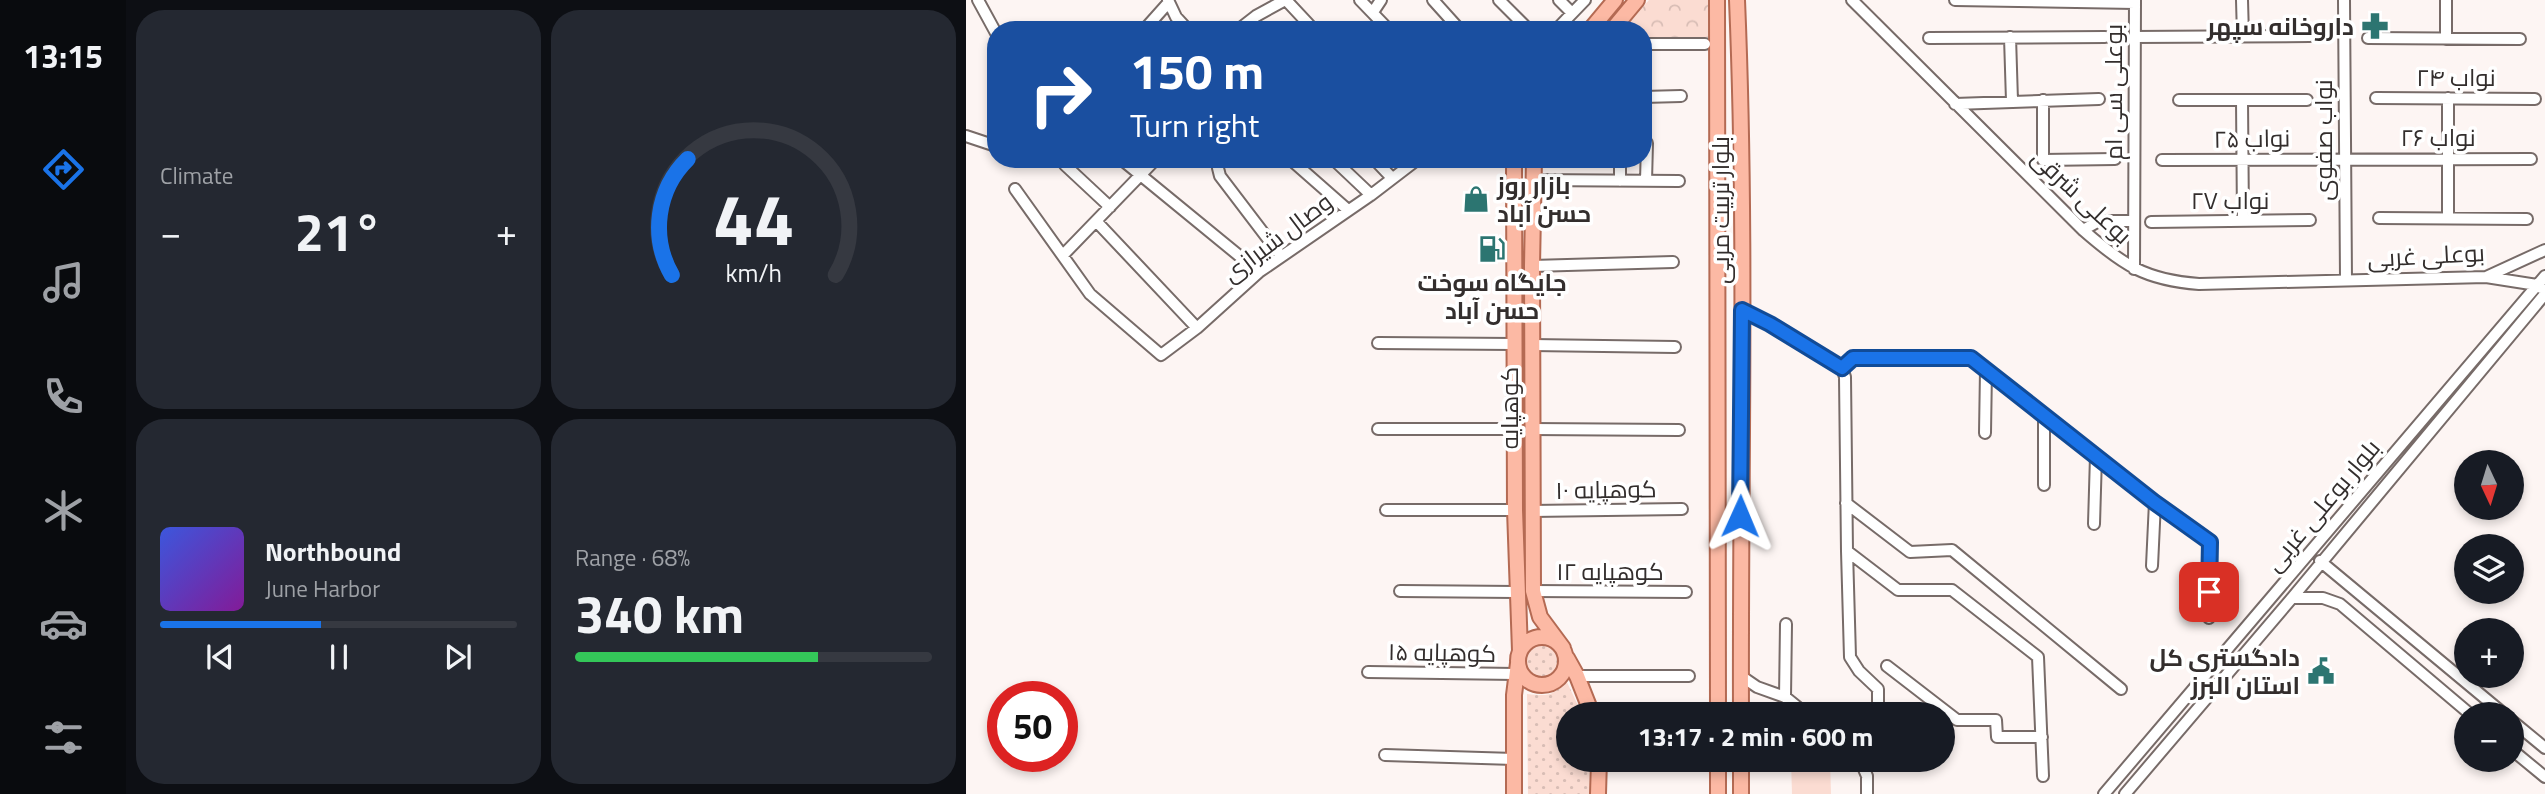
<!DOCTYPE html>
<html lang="en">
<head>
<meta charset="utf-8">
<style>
  :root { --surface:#171b24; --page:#242831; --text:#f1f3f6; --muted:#9ea1a6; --line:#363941; --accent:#1a73e8 }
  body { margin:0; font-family:"Titillium Web",Cairo,sans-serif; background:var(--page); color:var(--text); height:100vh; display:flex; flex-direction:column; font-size:26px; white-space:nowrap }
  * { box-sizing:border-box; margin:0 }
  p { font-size:23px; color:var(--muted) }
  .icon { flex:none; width:38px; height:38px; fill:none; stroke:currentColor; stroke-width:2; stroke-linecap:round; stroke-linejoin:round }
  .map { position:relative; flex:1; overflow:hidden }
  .drawer { display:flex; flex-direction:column; gap:10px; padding:10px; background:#0d0f14; width:840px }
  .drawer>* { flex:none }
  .guide { position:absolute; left:21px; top:21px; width:665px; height:147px; border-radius:28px; box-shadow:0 4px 10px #0003; background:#1a4fa0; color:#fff; overflow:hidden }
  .needle { width:46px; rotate:176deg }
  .buttons { position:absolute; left:1488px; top:450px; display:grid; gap:14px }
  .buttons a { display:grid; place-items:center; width:70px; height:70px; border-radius:50%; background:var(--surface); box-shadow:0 4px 10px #0003; font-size:35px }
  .speed { position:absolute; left:21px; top:681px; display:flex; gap:14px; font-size:35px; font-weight:700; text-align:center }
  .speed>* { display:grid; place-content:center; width:91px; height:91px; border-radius:50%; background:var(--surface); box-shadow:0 4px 10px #0003; line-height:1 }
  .speed .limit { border:10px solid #d22; background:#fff; color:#111 }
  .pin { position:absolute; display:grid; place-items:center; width:60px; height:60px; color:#fff; margin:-30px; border-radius:14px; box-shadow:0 4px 10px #0006 }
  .me { position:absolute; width:77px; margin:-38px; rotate:1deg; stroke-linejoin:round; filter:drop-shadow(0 0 5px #0008) }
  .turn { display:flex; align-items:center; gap:24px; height:147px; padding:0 28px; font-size:32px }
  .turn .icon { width:91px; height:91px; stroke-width:2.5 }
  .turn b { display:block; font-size:49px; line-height:60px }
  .big { font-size:52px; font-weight:700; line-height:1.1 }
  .drawer .card { flex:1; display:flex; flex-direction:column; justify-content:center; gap:10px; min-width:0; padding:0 24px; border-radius:28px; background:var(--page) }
  .drawer .dial { align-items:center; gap:0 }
  .dial svg { height:182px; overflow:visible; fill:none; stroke:var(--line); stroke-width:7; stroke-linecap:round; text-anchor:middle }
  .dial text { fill:var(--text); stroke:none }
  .song { display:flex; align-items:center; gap:21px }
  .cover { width:84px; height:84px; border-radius:10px; background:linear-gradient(135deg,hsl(230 70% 55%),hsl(290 70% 35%)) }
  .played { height:7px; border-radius:4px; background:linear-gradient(90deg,var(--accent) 45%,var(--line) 45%) }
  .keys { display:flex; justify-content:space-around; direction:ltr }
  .heat { display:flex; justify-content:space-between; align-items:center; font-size:38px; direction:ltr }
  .charge { height:10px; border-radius:5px; background:linear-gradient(90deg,#34c759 68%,var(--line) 0) }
  .drawer .tiles { flex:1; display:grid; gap:10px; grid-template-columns:repeat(2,1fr) }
  .trip { position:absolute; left:590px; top:702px; width:399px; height:70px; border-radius:35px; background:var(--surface); box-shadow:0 4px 10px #0003; font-weight:700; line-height:70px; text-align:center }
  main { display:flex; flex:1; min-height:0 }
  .dock { display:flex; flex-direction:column; width:126px; justify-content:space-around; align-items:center; background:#090b0e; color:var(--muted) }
  .dock .icon { width:49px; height:49px }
  .dock .current { color:var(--accent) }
  .dock b { font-size:32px; color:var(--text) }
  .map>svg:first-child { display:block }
  .grass { fill:url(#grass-dots) }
  .forest { fill:url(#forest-crowns) }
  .pitch { fill:#fbdcd2 }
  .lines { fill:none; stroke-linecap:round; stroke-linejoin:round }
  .minor-casing { stroke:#776b68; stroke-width:14 }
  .major-casing { stroke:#b46a53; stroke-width:18 }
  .minor { stroke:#fff; stroke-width:10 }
  .major { stroke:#fcb9a4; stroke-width:14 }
  .route-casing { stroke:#114b97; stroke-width:18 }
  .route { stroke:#1a73e8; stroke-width:12 }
  .labels { text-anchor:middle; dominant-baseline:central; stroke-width:7; stroke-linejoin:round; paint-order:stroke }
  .poi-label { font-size:24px; font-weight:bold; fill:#332e2d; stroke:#fff; text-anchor:end }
  .street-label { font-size:24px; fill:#332e2d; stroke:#fff }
</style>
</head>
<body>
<main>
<nav class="dock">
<b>13:15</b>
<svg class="icon current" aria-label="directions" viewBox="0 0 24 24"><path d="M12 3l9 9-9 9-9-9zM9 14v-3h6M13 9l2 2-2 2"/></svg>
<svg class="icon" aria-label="music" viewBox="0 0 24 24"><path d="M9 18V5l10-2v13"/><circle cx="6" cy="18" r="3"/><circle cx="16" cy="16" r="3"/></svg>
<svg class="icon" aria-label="phone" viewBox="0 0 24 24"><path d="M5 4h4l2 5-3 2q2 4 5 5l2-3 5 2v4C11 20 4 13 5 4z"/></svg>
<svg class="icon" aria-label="climate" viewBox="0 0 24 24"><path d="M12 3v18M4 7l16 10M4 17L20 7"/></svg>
<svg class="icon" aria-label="car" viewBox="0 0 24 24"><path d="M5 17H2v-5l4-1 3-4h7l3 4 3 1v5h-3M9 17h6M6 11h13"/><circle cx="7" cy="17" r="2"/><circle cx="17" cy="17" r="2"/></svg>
<svg class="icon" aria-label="filters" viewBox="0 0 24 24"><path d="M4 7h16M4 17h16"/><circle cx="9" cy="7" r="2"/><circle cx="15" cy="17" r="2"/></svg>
</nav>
<section class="drawer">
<div class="tiles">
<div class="card"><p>Climate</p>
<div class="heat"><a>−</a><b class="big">21°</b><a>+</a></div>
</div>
<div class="card dial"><svg viewBox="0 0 100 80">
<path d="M14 69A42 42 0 1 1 86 69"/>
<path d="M14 69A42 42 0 0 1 21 18" stroke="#1a73e8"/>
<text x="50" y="56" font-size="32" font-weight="700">44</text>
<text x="50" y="72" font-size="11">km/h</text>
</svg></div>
<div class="card">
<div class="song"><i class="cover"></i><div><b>Northbound</b><p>June Harbor</p></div></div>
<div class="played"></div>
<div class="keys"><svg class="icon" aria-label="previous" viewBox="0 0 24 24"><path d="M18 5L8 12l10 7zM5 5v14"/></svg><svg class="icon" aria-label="pause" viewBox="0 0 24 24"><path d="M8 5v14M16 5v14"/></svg><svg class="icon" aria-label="next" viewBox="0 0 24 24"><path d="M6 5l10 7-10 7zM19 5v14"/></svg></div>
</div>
<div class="card"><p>Range · 68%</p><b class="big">340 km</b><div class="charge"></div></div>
</div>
</section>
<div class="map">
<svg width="1579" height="794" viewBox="0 0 1579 794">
  <defs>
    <pattern id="grass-dots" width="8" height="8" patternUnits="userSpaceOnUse" patternTransform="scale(1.75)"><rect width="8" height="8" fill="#fbdcd2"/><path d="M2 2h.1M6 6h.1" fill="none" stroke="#d8bdb5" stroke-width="1.8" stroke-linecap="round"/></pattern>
    <pattern id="forest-crowns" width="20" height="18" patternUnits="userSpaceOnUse" patternTransform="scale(1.75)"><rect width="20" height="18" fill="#fbdcd2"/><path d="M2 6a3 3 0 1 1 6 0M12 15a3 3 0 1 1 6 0" fill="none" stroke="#d8bdb5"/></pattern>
  </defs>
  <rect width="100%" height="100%" fill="#fdf5f3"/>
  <!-- grass -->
  <path class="grass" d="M558 661a18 18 0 1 1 36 0a18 18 0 1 1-36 0Z
    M600 680 616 714H602V760H623L624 794H562L561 694C581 696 588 697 600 680Z"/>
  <!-- forest -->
  <path class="forest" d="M683 0H744L746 37 677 39V30H657Z"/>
  <!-- pitch -->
  <path class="pitch" d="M825 760H864L865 794H826Z"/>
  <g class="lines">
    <defs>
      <path id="minor" d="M12 0 30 33
        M202 0 210 17 222 30
        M320 0 348 30
        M394 0 423 30
        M467 0 494 30
        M533 0 563 30
        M593 0 606 13
        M886 0 1117 230C1157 265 1179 280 1233 284L1520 277 1579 250
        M989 0 1169 3
        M1276 0 1277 36
        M1378 0 1380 280
        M407 12 415 0
        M178 30 203 2
        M272 30 290 16 319 0
        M590 30 619 0
        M1044 37 1046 101
        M1168 37 1344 36
        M963 38 1139 37
        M1402 38 1554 39
        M1480 39V0
        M677 44H739
        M677 97 715 96
        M1410 98 1569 99
        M1482 98V218
        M1077 100V160L1149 159
        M1213 100H1341
        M1276 100 1277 221
        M989 104 1133 99
        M0 136 30 146
        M155 159 293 272
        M255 159 252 168 254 176 315 256
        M324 159 382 210
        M367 159 405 195
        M408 159 426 178
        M1196 160 1565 159
        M99 165 144 207
        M568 180 713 181
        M654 181V159
        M680 181 681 143
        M49 189 124 294 195 355 231 328 293 272 405 195 452 159
        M1413 218 1561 219
        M130 221 231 328
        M1185 222 1344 220
        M1117 230 1133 221H1168
        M98 254 190 159
        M566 266 707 262
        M1168 269 1169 0
        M1520 277 1571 285 1575 288
        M777 310 805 324 876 368 879 377 881 551 932 590H986L1072 657 1077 776
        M412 343 548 344
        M566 345 709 347
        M876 368 887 358H1005L1189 502 1244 542 1243 618
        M1078 415V485
        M412 429H550
        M565 429 713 430
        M1019 433 1020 370
        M880 503 944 552 986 550 1155 689
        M420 510H549
        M565 511 716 509
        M1128 524 1130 456
        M881 551 884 657 893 671 912 689V714
        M1354 561 1538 714
        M1186 566 1189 502
        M434 591 550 592
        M567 591 720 592
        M1326 598H1357L1374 604 1504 714
        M921 666 991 720H1030L1031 737H1076
        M402 672 550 674
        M611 676H723
        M775 676 791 687 819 697 840 714
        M819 697 820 624
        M1545 720 1579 748
        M1545 749 1579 777
        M419 755 548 759
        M894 760 901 776V794
        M1138 794 1579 276
        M1159 794 1326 598 1579 294"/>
      <path id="major" d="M751 0 752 714
        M771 0C781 238 774 476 775 714
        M624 30 649 0
        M646 30 671 0
        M548 159 549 510 554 651
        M568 159 566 266 567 591 574 617 597 648
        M552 661a24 24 0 1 1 48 0a24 24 0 1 1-48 0Z
        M601 658 611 676 626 714
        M752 760V794
        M775 760V794
        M548 794V695L552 663
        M632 794 633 760"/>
    </defs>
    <!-- minor casing -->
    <use href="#minor" class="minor-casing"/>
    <!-- major casing -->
    <use href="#major" class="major-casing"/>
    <!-- minor -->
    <use href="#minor" class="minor"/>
    <!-- major -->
    <use href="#major" class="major"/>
  </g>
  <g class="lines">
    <defs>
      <path id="route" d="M774 516 776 310 804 324 876 368 887 358H1005L1188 502 1244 542 1243 592"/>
    </defs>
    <!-- route casing -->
    <use href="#route" class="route-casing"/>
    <!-- route -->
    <use href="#route" class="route"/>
  </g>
  <!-- icons -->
  <defs>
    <symbol id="pharmacy-bare" viewBox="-9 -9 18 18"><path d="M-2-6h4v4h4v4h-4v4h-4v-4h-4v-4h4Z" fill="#2c7571" stroke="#fff" stroke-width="2.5" paint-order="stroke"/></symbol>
    <symbol id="shop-bare" viewBox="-9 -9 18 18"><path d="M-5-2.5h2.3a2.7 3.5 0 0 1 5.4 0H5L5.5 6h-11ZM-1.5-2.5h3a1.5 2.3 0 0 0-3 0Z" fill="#2c7571" stroke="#fff" stroke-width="2.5" paint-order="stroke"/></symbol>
    <symbol id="fuel-bare" viewBox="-9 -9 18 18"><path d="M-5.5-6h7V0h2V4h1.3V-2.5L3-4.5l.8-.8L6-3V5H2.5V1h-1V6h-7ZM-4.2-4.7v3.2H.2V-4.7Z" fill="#2c7571" stroke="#fff" stroke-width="2.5" paint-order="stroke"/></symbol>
    <symbol id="civic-bare" viewBox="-9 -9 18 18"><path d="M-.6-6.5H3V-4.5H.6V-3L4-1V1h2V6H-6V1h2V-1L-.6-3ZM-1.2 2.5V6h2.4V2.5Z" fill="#2c7571" stroke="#fff" stroke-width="2.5" paint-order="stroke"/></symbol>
  </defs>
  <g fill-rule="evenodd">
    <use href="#pharmacy-bare" x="1390" y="7" width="38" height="38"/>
    <use href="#shop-bare" x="491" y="180" width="38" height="38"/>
    <use href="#fuel-bare" x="507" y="230" width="38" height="38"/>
    <use href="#civic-bare" x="1336" y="652" width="38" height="38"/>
  </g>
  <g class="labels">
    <!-- poi labels -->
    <g class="poi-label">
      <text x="1388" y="26">داروخانه سپهر</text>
      <text x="531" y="185" text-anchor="start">بازار روز<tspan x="531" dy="28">حسن آباد</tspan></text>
      <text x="526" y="282" text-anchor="middle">جایگاه سوخت<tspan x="526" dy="28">حسن آباد</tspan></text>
      <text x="1334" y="657">دادگستری کل<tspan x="1334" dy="28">استان البرز</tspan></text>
    </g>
    <!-- street labels -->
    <g class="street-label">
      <text x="1490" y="77">نواب ۲۴</text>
      <text transform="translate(1147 92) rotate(-90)">بوعلی سی ام</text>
      <text x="1472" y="137">نواب ۲۶</text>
      <text transform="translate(1286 138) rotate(-1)">نواب ۲۵</text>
      <text transform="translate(1357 140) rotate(-90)">نواب صفوی</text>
      <text transform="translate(1116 196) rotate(43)">بوعلی شرقی</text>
      <text x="1264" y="200">نواب ۲۷</text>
      <text transform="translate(754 210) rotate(-90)">بلوار تربیت مربی</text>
      <text transform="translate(311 237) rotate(-37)">وصال شیرازی</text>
      <text transform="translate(1460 255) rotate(-3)">بوعلی غربی</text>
      <text transform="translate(543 408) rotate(-90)">کوهپایه</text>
      <text transform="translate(640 489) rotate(-1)">کوهپایه ۱۰</text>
      <text transform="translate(1356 505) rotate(-50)">بلوار بوعلی غربی</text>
      <text x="644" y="571">کوهپایه ۱۲</text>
      <text transform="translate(476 652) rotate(1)">کوهپایه ۱۵</text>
    </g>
  </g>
</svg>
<div class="buttons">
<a><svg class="needle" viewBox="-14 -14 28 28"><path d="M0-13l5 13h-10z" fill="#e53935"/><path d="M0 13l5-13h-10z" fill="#9ea1a6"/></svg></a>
<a><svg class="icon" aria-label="layers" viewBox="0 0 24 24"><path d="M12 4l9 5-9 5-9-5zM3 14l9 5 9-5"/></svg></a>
<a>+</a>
<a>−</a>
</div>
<div class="speed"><div class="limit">50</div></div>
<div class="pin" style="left:1243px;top:592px;background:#d93025"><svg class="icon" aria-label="arrive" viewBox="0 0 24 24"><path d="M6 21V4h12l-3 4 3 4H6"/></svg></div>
<svg class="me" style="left:774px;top:516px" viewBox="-20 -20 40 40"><path d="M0-17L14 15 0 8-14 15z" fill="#1a73e8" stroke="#fff" stroke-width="4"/></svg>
<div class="trip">13:17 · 2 min · 600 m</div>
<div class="guide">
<div class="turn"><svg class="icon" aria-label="right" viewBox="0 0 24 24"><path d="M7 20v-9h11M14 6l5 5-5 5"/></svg><div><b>150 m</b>Turn right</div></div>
</div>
</div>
</main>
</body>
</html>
